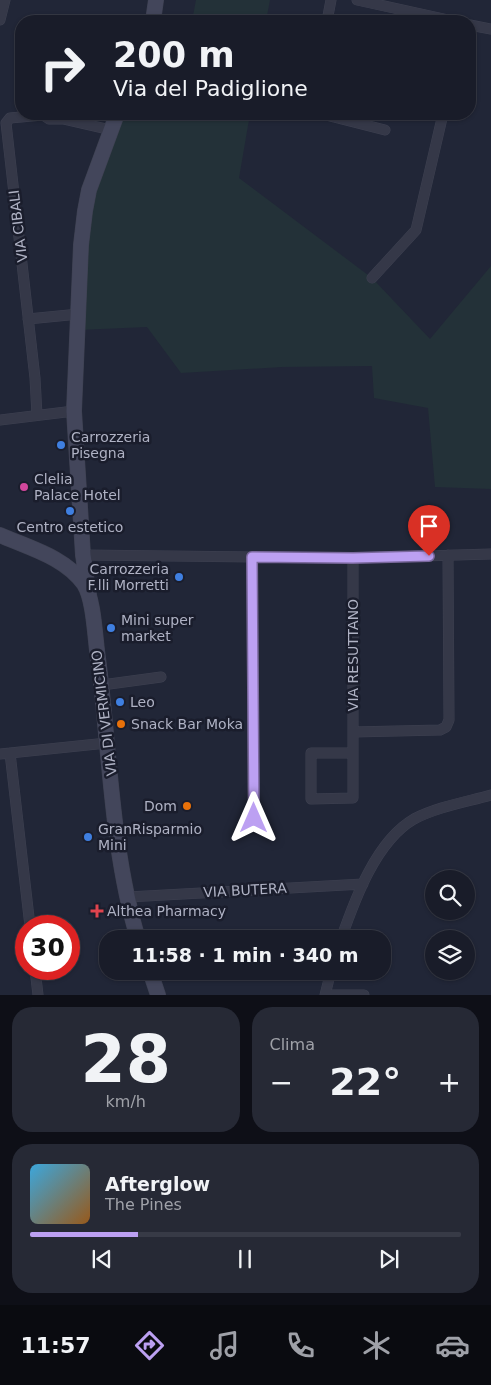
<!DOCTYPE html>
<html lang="it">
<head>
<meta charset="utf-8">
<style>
  :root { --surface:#191c29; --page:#262935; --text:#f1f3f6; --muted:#9fa1a8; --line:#373a46; --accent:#bca0f2 }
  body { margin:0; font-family:"DejaVu Sans",sans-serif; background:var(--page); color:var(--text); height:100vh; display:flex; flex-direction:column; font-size:19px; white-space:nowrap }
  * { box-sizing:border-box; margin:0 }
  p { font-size:16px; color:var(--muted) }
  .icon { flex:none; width:28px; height:28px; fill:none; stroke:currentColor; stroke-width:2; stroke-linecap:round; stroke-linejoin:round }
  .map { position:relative; height:995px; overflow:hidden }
  .panel { display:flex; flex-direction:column; gap:12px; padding:12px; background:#0e0f17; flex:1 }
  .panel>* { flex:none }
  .banner { position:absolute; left:15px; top:15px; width:461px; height:105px; border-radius:20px; box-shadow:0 1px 4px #0004,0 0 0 1px var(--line); background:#191c29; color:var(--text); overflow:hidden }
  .controls { position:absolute; left:425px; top:870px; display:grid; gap:10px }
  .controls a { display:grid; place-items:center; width:50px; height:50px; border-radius:50%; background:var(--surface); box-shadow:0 1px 4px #0004,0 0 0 1px var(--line); font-size:25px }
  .speed { position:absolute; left:15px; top:915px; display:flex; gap:10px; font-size:25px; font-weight:700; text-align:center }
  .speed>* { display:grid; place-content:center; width:65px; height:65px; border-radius:50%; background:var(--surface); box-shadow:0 1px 4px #0004,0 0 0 1px var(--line); line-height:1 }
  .speed .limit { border:8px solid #d22; background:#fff; color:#111 }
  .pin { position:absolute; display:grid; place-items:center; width:42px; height:42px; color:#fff; margin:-51px -21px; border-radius:50% 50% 50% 0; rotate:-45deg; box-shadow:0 0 5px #0007 }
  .pin .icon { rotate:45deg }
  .me { position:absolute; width:55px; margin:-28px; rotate:0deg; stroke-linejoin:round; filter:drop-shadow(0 0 4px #0008) }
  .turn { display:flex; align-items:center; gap:18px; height:105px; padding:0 15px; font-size:22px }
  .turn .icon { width:65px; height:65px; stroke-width:2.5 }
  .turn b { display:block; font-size:35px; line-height:42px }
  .big { font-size:38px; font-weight:700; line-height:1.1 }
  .panel .widget { flex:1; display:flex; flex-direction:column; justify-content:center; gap:8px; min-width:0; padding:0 18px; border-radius:20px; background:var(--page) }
  .panel .dial { align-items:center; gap:0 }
  .dial b { font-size:65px; line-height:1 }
  .song { display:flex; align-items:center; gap:15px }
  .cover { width:60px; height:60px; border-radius:8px; background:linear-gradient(135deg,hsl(200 70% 55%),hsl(30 70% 35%)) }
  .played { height:5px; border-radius:2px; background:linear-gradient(90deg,var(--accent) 25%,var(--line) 25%) }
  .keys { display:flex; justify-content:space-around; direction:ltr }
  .heat { display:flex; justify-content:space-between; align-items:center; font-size:28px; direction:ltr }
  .panel .tiles { flex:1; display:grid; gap:12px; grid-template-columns:1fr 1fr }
  .widget:last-child { grid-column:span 2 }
  .trip { position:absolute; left:99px; top:930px; width:292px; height:50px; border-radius:20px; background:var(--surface); box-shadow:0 1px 4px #0004,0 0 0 1px var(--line); font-weight:700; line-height:50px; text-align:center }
  .dock { display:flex; height:80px; justify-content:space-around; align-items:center; background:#0a0b10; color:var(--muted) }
  .dock .icon { width:35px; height:35px }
  .dock .active { color:var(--accent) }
  .dock b { font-size:22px; color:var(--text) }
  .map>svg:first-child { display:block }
  .green { fill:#233138 }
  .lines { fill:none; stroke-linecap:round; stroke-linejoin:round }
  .street-casing { stroke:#3e4151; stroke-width:11 }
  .secondary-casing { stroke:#3e4151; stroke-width:16 }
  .street { stroke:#353848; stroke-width:10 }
  .secondary { stroke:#43465b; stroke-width:15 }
  .route-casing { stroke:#7a689d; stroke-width:12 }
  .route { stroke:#bca0f2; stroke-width:9 }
  .shop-dot { fill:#3f7fe0; stroke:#1a1d2c; stroke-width:2 }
  .hotel-dot { fill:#d1479c; stroke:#1a1d2c; stroke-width:2 }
  .food-dot { fill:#e8710a; stroke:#1a1d2c; stroke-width:2 }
  .health-dot { fill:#e0444e; stroke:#1a1d2c; stroke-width:2 }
  .labels { text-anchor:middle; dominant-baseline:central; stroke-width:5; stroke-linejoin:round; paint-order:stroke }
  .street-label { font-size:14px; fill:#afb2c4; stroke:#1a1d2c }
  .poi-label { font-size:14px; fill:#afb2c4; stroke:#1a1d2c; text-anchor:start }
</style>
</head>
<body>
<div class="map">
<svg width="491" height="995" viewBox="0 0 491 995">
  <rect width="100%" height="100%" fill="#212637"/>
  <!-- green -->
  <path class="green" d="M196 0H270L266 21H192Z
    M117 114H250L239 178 372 278 430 339 491 266V489L435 487 428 408 374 398 372 366 282 367 181 373 147 327 78 330 81 245Z"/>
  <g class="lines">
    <defs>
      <path id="street" d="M357 0 453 21
        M0 20 5 0
        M327 21 331 0
        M470 25 491 29
        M322 114 385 130
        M372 278 416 230 443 114
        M28 319 79 314
        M37 415 35 378 6 123 10 118 43 115 49 119H63L111 130
        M0 420 74 411
        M83 555 353 558 491 554
        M252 557 253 818
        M102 685 161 677
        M353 732 440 730 446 727 449 720 448 555
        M10 753 30 926
        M311 753H353V798L311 799Z
        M353 753V558
        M0 754 107 743
        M128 897 363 884
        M341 939C355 899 376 841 414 819 437 807 466 802 491 795
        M35 969 38 995
        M325 995H364
        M325 995 331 971"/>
      <path id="secondary" d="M153 21 156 0
        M0 535C29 548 65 557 84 584 94 599 95 639 98 658 110 750 111 850 138 939
        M89 595 83 555 74 411 81 245 85 211 89 190 117 114
        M150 971 158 995"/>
    </defs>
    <!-- street casing -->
    <use href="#street" class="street-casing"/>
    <!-- secondary casing -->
    <use href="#secondary" class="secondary-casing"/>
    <!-- street -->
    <use href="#street" class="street"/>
    <!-- secondary -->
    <use href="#secondary" class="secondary"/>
  </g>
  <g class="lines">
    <defs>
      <path id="route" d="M254 818 252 557 353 558 429 556"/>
    </defs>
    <!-- route casing -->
    <use href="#route" class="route-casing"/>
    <!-- route -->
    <use href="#route" class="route"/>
  </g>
  <!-- markers -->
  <g class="shop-dot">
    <circle cx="61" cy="445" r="5"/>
    <circle cx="70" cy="511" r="5"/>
    <circle cx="179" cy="577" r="5"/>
    <circle cx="111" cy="628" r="5"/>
    <circle cx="120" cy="702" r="5"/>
    <circle cx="88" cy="837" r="5"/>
  </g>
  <circle class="hotel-dot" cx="24" cy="487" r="5"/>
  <g class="food-dot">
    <circle cx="121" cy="724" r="5"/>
    <circle cx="187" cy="806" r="5"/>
  </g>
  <path class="health-dot" d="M94.5 903.5h5v5h5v5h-5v5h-5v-5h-5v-5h5z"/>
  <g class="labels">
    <!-- street labels -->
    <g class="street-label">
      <text transform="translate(18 226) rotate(-97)">VIA CIBALI</text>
      <text transform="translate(353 655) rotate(-90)">VIA RESUTTANO</text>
      <text transform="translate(104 713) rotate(-97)">VIA DI VERMICINO</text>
      <text transform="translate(245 890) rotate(-3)">VIA BUTERA</text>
    </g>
    <!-- poi labels -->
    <g class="poi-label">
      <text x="71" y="437">Carrozzeria<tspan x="71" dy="16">Pisegna</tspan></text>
      <text x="34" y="479">Clelia<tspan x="34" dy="16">Palace Hotel</tspan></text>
      <text x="70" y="527" text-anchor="middle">Centro estetico</text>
      <text x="169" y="569" text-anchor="end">Carrozzeria<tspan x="169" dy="16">F.lli Morretti</tspan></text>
      <text x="121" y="620">Mini super<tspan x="121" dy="16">market</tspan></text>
      <text x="130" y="702">Leo</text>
      <text x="131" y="724">Snack Bar Moka</text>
      <text x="177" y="806" text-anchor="end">Dom</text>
      <text x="98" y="829">GranRisparmio<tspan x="98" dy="16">Mini</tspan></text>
      <text x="107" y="911">Althea Pharmacy</text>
    </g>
  </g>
</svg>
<div class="controls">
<a><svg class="icon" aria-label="search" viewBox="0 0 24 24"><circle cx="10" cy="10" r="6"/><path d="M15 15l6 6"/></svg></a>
<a><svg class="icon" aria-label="layers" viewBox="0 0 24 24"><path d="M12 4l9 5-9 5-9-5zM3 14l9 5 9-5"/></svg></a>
</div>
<div class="speed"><div class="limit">30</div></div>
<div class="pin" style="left:429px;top:556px;background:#d93025"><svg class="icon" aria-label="arrive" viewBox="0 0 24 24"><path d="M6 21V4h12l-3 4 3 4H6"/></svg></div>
<svg class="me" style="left:254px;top:818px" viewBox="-20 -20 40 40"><path d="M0-17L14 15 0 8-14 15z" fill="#bca0f2" stroke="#fff" stroke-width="4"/></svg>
<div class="trip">11:58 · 1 min · 340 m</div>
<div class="banner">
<div class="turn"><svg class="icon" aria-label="right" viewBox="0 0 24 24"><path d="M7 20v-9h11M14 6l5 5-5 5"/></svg><div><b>200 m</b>Via del Padiglione</div></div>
</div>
</div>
<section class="panel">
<div class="tiles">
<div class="widget dial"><b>28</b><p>km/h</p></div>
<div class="widget"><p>Clima</p>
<div class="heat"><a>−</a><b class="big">22°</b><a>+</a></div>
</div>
<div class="widget">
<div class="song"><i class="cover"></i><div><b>Afterglow</b><p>The Pines</p></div></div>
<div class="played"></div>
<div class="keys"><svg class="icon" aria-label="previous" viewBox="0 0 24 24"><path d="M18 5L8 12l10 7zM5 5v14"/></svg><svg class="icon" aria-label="pause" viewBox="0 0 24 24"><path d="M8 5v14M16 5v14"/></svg><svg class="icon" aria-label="next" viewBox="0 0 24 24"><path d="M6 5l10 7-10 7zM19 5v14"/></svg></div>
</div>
</div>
</section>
<nav class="dock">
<b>11:57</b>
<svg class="icon active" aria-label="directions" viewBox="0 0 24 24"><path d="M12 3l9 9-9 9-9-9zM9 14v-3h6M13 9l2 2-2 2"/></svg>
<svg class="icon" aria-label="music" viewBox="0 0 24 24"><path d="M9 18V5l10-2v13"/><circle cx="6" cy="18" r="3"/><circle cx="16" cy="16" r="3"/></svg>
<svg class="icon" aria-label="phone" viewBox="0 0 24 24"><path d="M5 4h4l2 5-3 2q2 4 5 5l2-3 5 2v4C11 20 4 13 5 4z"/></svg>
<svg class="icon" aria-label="climate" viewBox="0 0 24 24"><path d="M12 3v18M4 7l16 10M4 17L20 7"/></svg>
<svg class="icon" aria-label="car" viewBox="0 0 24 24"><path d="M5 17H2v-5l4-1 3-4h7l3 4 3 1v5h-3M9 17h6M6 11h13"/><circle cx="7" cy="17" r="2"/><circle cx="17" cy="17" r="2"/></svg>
</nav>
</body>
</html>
